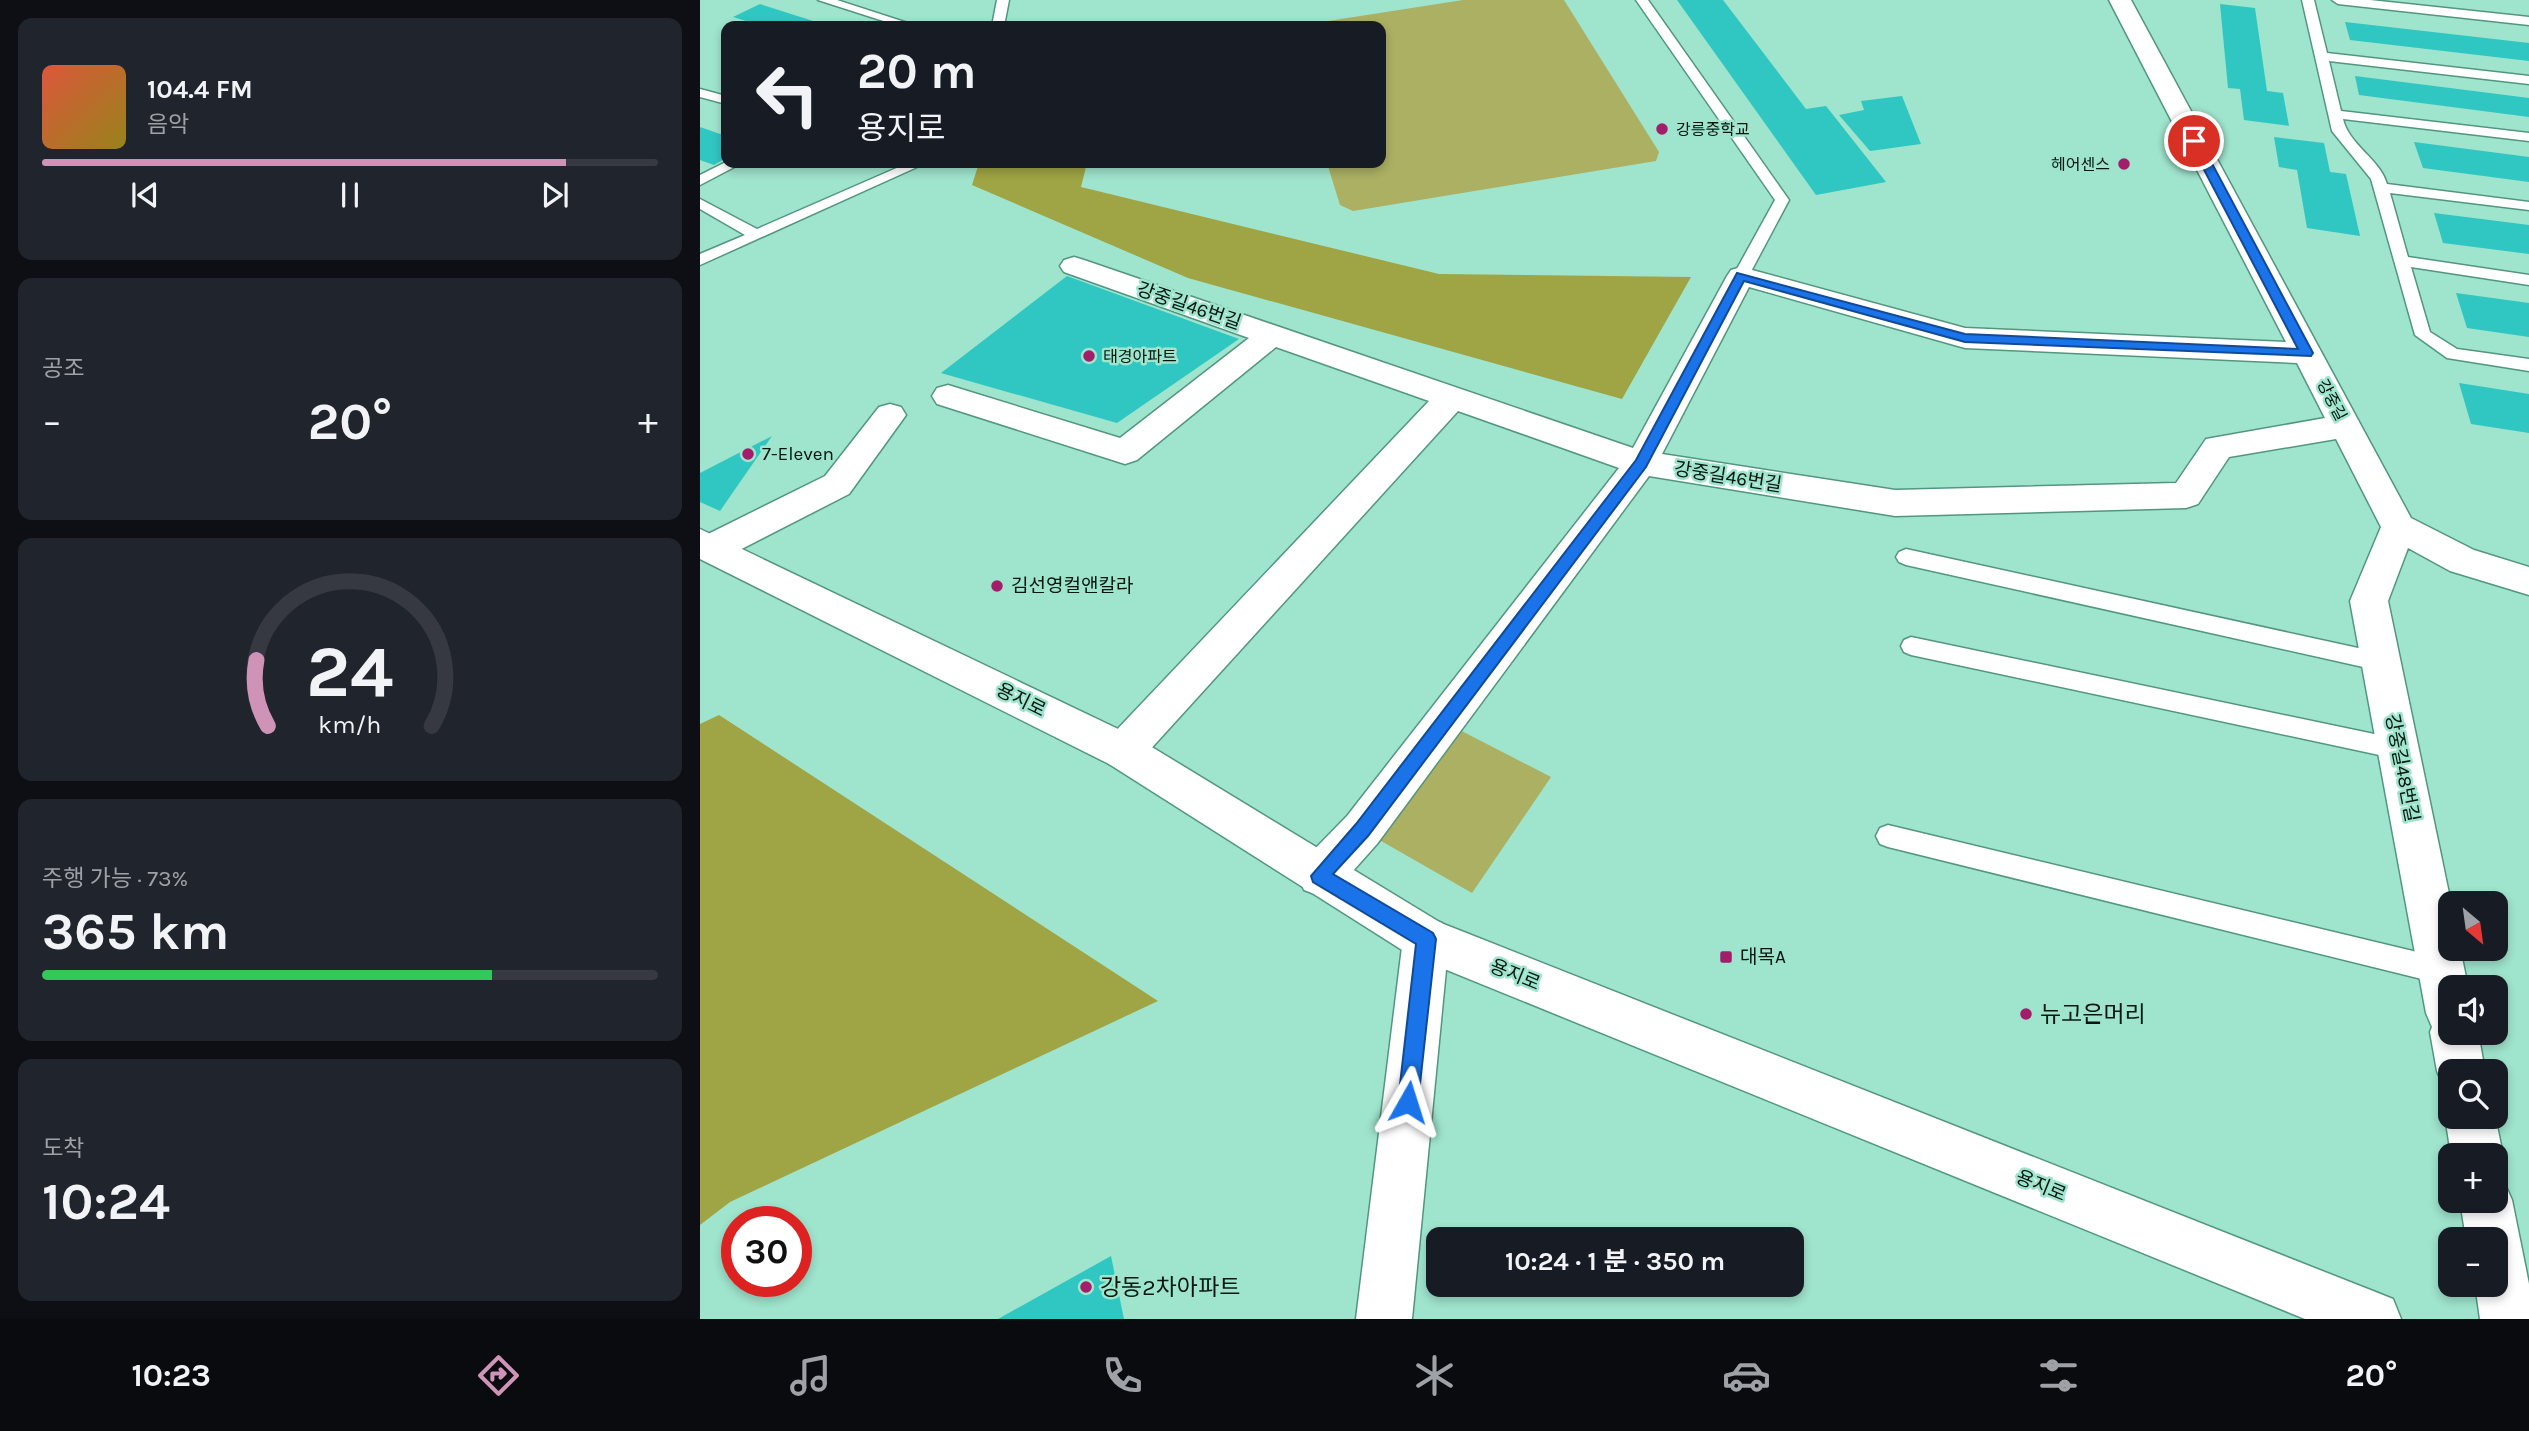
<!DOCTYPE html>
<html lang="ko">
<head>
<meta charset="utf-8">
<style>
  :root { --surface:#171b24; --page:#20242c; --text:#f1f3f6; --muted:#9ea1a6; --line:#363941; --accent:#ce93b7 }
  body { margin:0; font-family:Karla,"Noto Sans KR",sans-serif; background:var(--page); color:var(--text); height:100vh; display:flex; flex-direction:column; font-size:26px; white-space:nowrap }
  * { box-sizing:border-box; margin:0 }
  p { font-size:23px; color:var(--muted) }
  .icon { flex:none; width:38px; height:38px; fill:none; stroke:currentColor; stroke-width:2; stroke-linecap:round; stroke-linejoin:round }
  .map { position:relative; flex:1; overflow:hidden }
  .drawer { display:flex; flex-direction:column; gap:18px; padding:18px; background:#0d0f14; width:700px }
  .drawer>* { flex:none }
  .hud { position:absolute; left:21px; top:21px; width:665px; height:147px; border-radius:14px; box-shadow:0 4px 10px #0003; background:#171b24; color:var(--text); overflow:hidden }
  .needle { width:46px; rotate:151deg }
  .fabs { position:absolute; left:1738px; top:891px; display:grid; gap:14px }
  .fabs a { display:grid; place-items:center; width:70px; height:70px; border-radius:14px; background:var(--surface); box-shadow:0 4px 10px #0003; font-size:35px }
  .speed { position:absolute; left:21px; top:1206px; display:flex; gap:14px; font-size:35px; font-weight:700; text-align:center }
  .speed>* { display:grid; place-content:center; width:91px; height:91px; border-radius:50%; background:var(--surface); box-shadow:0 4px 10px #0003; line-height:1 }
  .speed .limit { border:10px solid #d22; background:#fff; color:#111 }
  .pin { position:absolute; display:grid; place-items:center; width:60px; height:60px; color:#fff; margin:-30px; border:4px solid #fff; border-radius:50%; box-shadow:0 2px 7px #0007 }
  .me { position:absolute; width:77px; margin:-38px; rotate:6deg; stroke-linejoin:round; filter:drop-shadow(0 0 5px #0008) }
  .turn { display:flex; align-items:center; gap:24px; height:147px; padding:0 21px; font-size:32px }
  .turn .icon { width:91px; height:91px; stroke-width:2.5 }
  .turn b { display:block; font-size:49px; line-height:60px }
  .big { font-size:52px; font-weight:700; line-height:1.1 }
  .drawer .widget { flex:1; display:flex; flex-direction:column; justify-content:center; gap:10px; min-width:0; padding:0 24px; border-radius:14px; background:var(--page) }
  .drawer .dial { align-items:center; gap:0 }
  .dial svg { height:182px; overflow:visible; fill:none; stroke:var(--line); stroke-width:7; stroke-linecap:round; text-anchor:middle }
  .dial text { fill:var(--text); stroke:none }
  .song { display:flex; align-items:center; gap:21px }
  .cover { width:84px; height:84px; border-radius:10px; background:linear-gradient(135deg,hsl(10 70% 55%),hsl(50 70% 35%)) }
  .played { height:7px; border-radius:4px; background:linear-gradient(90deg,var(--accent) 85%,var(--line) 85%) }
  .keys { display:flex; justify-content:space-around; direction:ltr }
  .heat { display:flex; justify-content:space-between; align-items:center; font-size:38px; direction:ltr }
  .charge { height:10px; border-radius:5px; background:linear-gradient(90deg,#34c759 73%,var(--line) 0) }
  .trip { position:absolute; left:726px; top:1227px; width:378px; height:70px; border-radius:14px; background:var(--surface); box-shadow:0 4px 10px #0003; font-weight:700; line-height:70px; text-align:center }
  .tab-bar { display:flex; height:112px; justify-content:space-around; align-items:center; background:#090b0e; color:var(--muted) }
  .tab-bar .icon { width:49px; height:49px }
  .tab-bar .active { color:var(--accent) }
  .tab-bar b { font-size:32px; color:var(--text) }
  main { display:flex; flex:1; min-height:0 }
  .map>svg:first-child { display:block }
  .green { fill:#abb063 }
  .forest { fill:#9fa444 }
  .building { fill:#30c6c2 }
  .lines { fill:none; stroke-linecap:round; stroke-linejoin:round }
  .lane-casing { stroke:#529681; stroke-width:3 }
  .street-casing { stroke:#529681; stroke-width:3 }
  .secondary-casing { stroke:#529681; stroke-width:3 }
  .lane { fill:#fff; fill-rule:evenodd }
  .street { fill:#fff; fill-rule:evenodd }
  .secondary { fill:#fff; fill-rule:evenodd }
  .route { fill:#1a73e8; stroke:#114b97; stroke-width:2 }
  .poi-dot { fill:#a31d6a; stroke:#9fe4cd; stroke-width:2.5 }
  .labels { text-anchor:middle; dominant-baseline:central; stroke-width:5; stroke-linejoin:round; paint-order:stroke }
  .far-poi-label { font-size:16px; fill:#00150e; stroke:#9fe4cd; text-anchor:start }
  .far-street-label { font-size:16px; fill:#00150e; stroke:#9fe4cd }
  .street-label { font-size:19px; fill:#00150e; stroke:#9fe4cd }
  .poi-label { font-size:19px; fill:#00150e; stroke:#9fe4cd; text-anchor:start }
  .near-poi-label { font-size:23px; fill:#00150e; stroke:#9fe4cd; text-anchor:start }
</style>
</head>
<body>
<main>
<section class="drawer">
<div class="widget">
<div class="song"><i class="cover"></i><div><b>104.4 FM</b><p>음악</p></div></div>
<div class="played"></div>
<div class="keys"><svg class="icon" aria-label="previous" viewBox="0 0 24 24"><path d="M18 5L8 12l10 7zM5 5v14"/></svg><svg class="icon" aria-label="pause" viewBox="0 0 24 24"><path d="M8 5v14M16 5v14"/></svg><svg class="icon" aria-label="next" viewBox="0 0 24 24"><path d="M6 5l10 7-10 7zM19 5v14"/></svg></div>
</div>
<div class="widget"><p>공조</p>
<div class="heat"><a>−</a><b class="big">20°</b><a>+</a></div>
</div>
<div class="widget dial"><svg viewBox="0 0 100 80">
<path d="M14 69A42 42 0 1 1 86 69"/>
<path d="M14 69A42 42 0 0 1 9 40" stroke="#ce93b7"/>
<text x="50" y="56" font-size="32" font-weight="700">24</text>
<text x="50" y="72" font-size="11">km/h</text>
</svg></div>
<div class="widget"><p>주행 가능 · 73%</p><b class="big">365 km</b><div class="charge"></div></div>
<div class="widget"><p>도착</p><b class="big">10:24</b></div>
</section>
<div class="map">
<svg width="1829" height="1319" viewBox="0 0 1829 1319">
  <rect width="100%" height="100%" fill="#9fe4cd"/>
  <!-- green -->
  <path class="green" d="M763 0H864L959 152 956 161 653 211 640 205 627 163H681V26H596Z
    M746 723 851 777 772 893 662 830Z"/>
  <!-- forest -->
  <path class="forest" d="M279 163H387L381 187 739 274 991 277 922 399 488 278 272 185Z
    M19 715 458 1001 30 1202 0 1225V724Z"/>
  <!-- building -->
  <path class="building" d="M977 0H1023L1106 109 1126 106 1186 182 1116 195Z
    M60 4 129 26H62L33 17Z
    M1520 4 1555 8 1567 91 1583 93 1589 126 1544 120 1540 89 1528 88Z
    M1645 22 1829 43V61L1650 40Z
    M1655 76 1829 98V117L1659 95Z
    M1202 96 1221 144 1170 151 1139 115 1164 110 1161 101Z
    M0 127 26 136V158L14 165 0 160Z
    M1574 137 1624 143 1630 172 1646 174 1660 236 1607 228 1597 170 1579 167Z
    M1714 142 1829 157V182L1723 168Z
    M1734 213 1829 225V254L1743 243Z
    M367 276 539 339 417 423 241 373Z
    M1756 293 1829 303V337L1767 328Z
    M1759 383 1829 394V433L1771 424Z
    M72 436 20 511 0 502V473Z
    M411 1256 424 1319H298Z"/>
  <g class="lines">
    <defs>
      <path id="lane" d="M118 0H137L217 26H199Z
        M297 0H309L304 26H292Z
        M936 0H948L1089 200 1047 279H1035L1033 276 1075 200Z
        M1602 0H1614L1627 53 1829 76V84L1629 61 1641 111 1829 133V141L1643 119C1649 145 1680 159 1687 184L1829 202V210L1690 193 1708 257 1829 275V285L1711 267 1730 332 1757 349 1829 359V371L1747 358 1715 335 1671 179 1632 131Z
        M1632 0H1670L1829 17V25L1638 4Z
        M0 89 26 96V104L0 97Z
        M26 162 42 163 0 185V175Z
        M208 163H226L0 265V254L45 235 0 209V199L57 229Z
        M1206 549 1681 653 1688 656 1692 662 1688 668 1681 671 1206 565 1199 562 1196 557 1199 552Z
        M1211 637 1698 739 1706 742 1709 749 1706 756 1698 759 1211 655 1204 652 1201 646 1204 640Z
        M1188 825 1742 958 1751 962 1755 971 1751 980 1742 984 1188 847 1180 844 1176 836 1180 828Z"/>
      <path id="street" d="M1409 0H1431L1711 518 1774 550 1829 567V595L1750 571 1708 548 1688 601 1751 903 1750 948H1760L1768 987H1750V1032H1778L1785 1071H1750V1091L1744 1088 1737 1071 1730 1032 1732 1027 1726 1013 1650 601 1681 527 1636 439 1529 457 1498 504 1486 508 1195 516 949 476 677 844 636 890 620 896 604 890 598 875 604 860 647 816 919 468 758 411 437 764 423 769 409 764 403 751 409 738 729 401 576 347 437 460 425 464 237 404 232 396 237 388 248 385 420 438 549 338 364 272 360 266 364 260 374 257 384 260 933 448 1027 276 1031 270 1041 267 1265 328 1586 342ZM1049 287 1265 348 1597 363 1625 418 1506 439 1476 483 1195 490 962 454Z
        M190 404 201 407 206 415 149 494 24 558 11 562 0 558V538L125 476 179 407Z
        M726 917 742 923 749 939 712 1319H656L703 939 710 923Z
        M1750 1104V1116H1795L1803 1155 1796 1172V1155H1751L1745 1116Z
        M1796 1178 1804 1182 1812 1200 1829 1284V1319H1780L1775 1284H1796V1239H1766L1760 1200H1796Z"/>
      <path id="secondary" d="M0 529 437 738 741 923 1673 1291 1693 1299 1701 1319H1605L710 955 409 764 0 559Z"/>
    </defs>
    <!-- lane casing -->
    <use href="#lane" class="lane-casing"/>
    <!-- street casing -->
    <use href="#street" class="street-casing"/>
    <!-- secondary casing -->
    <use href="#secondary" class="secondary-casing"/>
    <!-- lane -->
    <use href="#lane" class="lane"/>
    <!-- street -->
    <use href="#street" class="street"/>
    <!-- secondary -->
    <use href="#secondary" class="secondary"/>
  </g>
  <!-- route -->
  <path class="route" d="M1494 138 1500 141 1613 353 1611 356 1265 342 1044 281 946 467 668 836 633 874 733 933 736 939 718 1102 715 1109 708 1112 701 1109 698 1102 716 944 613 882 611 876 656 824 936 460 1037 273 1265 334 1598 349 1489 141Z"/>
  <!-- markers -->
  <g class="poi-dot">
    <circle cx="962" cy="129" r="7"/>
    <circle cx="1424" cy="164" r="7"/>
    <circle cx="389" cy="356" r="7"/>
    <circle cx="48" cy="454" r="7"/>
    <circle cx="297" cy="586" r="7"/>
    <rect x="1019" y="950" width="14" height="14" rx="3.5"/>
    <circle cx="1326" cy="1014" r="7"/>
    <circle cx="386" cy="1287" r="7"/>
  </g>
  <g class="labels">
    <!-- far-poi labels -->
    <g class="far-poi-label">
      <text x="976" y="129">강릉중학교</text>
      <text x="1410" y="164" text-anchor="end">헤어센스</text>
      <text x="403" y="356">태경아파트</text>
    </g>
    <!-- far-street labels -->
    <g class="far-street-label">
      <text transform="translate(1632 400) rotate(62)">강중길</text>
    </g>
    <!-- street labels -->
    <g class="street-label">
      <text transform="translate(489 306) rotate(19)">강중길46번길</text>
      <text transform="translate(1028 477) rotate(9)">강중길46번길</text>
      <text transform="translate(321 700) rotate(26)">용지로</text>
      <text transform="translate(1702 768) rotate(79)">강중길48번길</text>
      <text transform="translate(815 975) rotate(22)">용지로</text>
      <text transform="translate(1341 1186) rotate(22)">용지로</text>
    </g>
    <!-- poi labels -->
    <g class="poi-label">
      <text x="62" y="454">7-Eleven</text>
      <text x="311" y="586">김선영컬앤칼라</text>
      <text x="1040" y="957">대목A</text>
    </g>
    <!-- near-poi labels -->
    <g class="near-poi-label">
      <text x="1340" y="1014">뉴고은머리</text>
      <text x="400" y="1287">강동2차아파트</text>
    </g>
  </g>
</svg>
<div class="fabs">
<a><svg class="needle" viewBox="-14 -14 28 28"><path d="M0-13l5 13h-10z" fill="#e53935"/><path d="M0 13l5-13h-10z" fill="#9ea1a6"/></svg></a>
<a><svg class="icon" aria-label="sound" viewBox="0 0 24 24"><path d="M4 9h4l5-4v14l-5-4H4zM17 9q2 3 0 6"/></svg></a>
<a><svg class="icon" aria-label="search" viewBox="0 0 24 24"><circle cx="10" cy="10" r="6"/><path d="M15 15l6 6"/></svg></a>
<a>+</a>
<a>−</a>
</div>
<div class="speed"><div class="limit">30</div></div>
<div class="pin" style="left:1494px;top:141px;background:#d93025"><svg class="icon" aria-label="arrive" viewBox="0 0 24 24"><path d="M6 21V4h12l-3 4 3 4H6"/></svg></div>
<svg class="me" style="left:708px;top:1102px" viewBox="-20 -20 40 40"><path d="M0-17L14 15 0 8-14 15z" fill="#1a73e8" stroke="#fff" stroke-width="4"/></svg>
<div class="trip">10:24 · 1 분 · 350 m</div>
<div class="hud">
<div class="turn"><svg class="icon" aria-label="left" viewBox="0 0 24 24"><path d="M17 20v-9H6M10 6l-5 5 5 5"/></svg><div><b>20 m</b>용지로</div></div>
</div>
</div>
</main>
<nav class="tab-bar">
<b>10:23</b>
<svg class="icon active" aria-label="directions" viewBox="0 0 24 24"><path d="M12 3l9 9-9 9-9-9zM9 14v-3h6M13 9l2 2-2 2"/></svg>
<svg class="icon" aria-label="music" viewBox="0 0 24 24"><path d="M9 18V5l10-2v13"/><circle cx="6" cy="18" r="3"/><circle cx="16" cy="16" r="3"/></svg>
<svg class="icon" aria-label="phone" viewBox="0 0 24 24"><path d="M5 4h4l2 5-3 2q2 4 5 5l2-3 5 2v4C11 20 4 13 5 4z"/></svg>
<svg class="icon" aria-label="climate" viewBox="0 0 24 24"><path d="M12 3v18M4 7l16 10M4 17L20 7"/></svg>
<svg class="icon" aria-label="car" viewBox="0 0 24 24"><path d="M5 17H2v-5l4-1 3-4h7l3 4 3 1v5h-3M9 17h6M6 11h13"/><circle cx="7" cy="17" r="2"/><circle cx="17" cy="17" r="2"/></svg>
<svg class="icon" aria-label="filters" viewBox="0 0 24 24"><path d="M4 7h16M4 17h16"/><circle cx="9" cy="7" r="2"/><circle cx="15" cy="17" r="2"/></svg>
<b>20°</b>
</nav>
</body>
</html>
